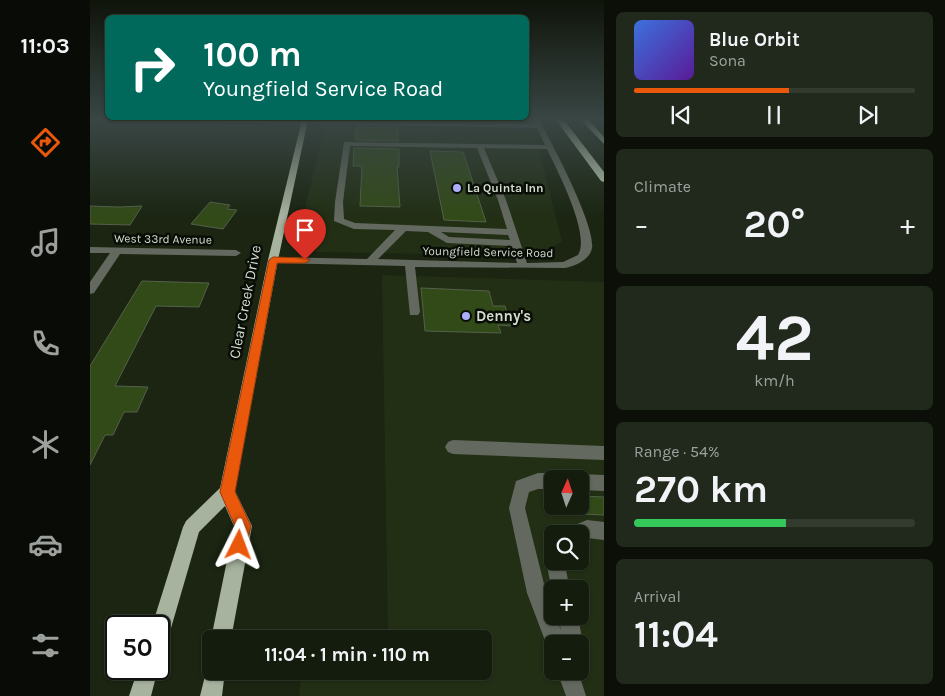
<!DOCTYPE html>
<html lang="en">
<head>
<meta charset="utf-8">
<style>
  :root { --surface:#141c0e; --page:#21291c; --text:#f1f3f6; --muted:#9da19e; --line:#333a2e; --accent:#ea580c }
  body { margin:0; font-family:Karla,sans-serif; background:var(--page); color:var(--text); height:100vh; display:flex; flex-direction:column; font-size:19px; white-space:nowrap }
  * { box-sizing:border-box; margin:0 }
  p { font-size:16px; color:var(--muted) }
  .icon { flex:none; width:28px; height:28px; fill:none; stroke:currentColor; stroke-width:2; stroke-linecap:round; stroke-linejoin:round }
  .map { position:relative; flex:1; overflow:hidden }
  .details { display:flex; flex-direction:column; gap:12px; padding:12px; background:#0b0f08; width:341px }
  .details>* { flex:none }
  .hud { position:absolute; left:15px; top:15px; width:424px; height:105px; border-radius:8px; box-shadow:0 1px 4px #0004,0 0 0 1px var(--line); background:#00695c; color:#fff; overflow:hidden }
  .needle { width:32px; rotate:3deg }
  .controls { position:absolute; left:454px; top:470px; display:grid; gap:10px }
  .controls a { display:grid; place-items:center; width:45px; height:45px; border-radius:8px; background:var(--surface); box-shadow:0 1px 4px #0004,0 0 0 1px var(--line); font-size:25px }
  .speed { position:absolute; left:15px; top:615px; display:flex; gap:10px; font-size:25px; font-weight:700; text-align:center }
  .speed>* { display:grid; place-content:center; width:65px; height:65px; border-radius:50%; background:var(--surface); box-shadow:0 1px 4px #0004,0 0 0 1px var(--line); line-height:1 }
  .speed .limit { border:2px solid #111; border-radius:8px; background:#fff; color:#111 }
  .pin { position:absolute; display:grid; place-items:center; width:42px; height:42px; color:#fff; margin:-51px -21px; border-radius:50% 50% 50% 0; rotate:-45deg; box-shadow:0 0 5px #0007 }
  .pin .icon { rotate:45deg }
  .me { position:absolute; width:55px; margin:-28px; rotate:3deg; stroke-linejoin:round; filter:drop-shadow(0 0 4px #0008) }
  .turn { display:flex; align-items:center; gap:18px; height:105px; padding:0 15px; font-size:22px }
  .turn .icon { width:65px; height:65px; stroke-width:2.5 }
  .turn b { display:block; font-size:35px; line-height:42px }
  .big { font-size:38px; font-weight:700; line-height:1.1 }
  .details .tile { flex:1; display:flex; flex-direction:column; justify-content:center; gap:8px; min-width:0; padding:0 18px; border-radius:8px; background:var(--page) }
  .details .dial { align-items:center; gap:0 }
  .dial b { font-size:65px; line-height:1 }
  .song { display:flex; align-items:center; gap:15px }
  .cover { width:60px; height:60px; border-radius:8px; background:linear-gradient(135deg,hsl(220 70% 55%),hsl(270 70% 35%)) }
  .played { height:5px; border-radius:2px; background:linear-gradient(90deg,var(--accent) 55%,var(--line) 55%) }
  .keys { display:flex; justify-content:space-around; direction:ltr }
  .heat { display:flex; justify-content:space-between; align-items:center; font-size:28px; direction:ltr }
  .charge { height:8px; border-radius:4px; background:linear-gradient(90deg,#34c759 54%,var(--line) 0) }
  .trip { position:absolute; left:112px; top:630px; width:290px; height:50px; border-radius:8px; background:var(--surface); box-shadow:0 1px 4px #0004,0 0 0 1px var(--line); font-weight:700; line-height:50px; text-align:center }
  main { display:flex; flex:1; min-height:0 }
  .tabs { display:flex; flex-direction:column; width:90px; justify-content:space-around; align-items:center; background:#080b06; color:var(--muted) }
  .tabs .icon { width:35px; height:35px }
  .tabs .current { color:var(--accent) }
  .tabs b { font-size:22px; color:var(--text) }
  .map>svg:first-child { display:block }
  .built { fill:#222f15; fill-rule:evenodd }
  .building { fill:#324a18; stroke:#54614b }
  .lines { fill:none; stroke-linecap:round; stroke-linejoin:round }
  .minor { fill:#64695f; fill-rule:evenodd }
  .major { fill:#a7b39e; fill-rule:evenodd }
  .highway { fill:#c1d0b6; fill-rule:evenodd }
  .route { fill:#ea580c; stroke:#983908 }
  .poi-dot { fill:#abaffb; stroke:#080d05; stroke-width:2 }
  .labels { text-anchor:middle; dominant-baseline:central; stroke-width:5; stroke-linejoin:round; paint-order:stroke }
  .far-poi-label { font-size:12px; font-weight:bold; fill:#d4dbcf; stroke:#080d05; text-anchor:start }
  .far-street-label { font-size:12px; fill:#d4dbcf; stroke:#080d05 }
  .street-label { font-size:15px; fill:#d4dbcf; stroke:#080d05 }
  .poi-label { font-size:15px; font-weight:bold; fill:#d4dbcf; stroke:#080d05; text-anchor:start }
</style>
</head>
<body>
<main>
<nav class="tabs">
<b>11:03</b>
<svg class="icon current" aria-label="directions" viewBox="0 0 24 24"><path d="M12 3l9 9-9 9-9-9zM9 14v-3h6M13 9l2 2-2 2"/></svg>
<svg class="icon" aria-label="music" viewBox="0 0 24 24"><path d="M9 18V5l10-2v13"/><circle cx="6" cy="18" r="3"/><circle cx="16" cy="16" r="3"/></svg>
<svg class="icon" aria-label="phone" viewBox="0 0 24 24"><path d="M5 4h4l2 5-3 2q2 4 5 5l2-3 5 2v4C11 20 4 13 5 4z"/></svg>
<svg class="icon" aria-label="climate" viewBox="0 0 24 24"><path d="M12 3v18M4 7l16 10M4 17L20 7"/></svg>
<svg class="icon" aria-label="car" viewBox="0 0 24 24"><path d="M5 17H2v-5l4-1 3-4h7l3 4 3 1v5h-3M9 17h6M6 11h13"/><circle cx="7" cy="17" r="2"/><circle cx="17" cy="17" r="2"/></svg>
<svg class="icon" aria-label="filters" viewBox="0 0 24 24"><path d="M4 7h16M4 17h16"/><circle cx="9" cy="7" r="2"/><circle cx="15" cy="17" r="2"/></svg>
</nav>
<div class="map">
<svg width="514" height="696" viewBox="0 0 514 696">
  <rect width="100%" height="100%" fill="#1b2512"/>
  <!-- built -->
  <path class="built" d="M235 126 444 131 472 241 449 256 226 252 213 216Z
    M292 275 514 282V696H209L212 671H394V639H216V633L298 638ZM462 479H490V506H462ZM462 534H490V561H462ZM462 589H490V616H462ZM462 644H490V671H462Z"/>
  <!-- building -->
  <path class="building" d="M266 127H308V141L265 140Z
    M264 148 309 149V167H307L310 207 270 206 272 166H263Z
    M340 151 373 152 396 222 354 220Z
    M120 202 140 205 137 209 147 210 133 229 101 224Z
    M0 206 29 207 52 206 40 225 0 224Z
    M52 281 119 283 109 307 66 306 25 386 58 387 47 412H34L23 435H15L0 465V366Z
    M331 288 399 291 403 306H415L421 326 408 325 411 333 335 331Z
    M490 496 514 497V515L490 514Z"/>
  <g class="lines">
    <!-- minor -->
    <path class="minor" d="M103 120 445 124 443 120H449C461 141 506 226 502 248 500 260 485 266 475 268L325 267 330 312 328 315H320L315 266 183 263 178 260 183 257 277 259 305 230 264 229 244 221 245 202 254 142 455 145 447 128 106 122ZM260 146 387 148 408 200 417 229 265 223 254 219 253 202ZM394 148 457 149C467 170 501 235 488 255L473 262 437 263 416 200ZM316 231 338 232 357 243 422 246 427 263 288 259ZM351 232 418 235 420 240 359 237Z
      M0 247 146 250 151 253 146 256 30 254 4 293 0 294V282L20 253H0Z
      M363 440 514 446V460L363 454 358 452 355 447 358 442Z
      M448 473H462L468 476 469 479H462V489H448L439 492 435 508 462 616H465L471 630 468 616H488L493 644 490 651V644H462V653L459 651 437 593 419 508 426 481Z
      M490 474 514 475V491L490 490V479H483Z
      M497 520 514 522V540L497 538 490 540V534H475L478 528Z
      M462 554V561H476L475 566 480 589H462V591L457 566Z
      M467 671H488L496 696H476Z"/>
    <!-- major -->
    <path class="major" d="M212 120H218L188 260 145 491 162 526 141 639H121L144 526 135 506 109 532 79 635 76 642 69 645V626H62L93 527 96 521 130 488 178 260Z
      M121 662V671H135L132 696H110L118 664Z
      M48 669H68L61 696H39Z"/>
    <!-- highway -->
    <path class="highway" d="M466 120H474L514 172V182L511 181Z
      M491 120H499L514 137V144Z"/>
  </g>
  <!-- sky -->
  <linearGradient id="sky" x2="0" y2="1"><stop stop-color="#0f140a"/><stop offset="0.55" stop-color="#394644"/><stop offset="1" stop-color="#394644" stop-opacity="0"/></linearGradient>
  <rect width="514" height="217" fill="url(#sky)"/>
  <!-- route -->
  <path class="route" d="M183 257 215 258 220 260 215 263H187L145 492 161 526 155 550 149 553 144 550 141 545 145 526 130 492 179 260Z"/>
  <!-- markers -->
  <g class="poi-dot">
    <circle cx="367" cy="188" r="5"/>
    <circle cx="376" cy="316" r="5"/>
  </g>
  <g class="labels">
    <!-- far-poi labels -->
    <g class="far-poi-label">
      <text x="377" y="188">La Quinta Inn</text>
    </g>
    <!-- far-street labels -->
    <g class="far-street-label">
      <text transform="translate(73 239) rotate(1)">West 33rd Avenue</text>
      <text transform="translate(398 252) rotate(1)">Youngfield Service Road</text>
    </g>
    <!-- street labels -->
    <g class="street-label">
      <text transform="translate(155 302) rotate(-79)">Clear Creek Drive</text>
    </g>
    <!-- poi labels -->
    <g class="poi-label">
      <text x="386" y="316">Denny's</text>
    </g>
  </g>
</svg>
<div class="controls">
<a><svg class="needle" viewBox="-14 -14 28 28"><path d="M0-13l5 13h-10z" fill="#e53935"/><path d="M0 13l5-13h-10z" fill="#9da19e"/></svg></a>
<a><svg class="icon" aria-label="search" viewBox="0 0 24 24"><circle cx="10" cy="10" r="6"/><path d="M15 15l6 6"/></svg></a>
<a>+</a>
<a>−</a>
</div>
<div class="speed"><div class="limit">50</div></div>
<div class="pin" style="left:215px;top:260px;background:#d93025"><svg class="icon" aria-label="arrive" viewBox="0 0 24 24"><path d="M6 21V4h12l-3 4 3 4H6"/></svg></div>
<svg class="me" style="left:149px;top:545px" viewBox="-20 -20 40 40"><path d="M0-17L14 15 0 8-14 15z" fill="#ea580c" stroke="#fff" stroke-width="4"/></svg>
<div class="trip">11:04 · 1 min · 110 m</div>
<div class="hud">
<div class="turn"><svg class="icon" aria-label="right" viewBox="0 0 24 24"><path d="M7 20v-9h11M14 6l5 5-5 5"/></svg><div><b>100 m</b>Youngfield Service Road</div></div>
</div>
</div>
<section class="details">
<div class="tile">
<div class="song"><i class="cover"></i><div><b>Blue Orbit</b><p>Sona</p></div></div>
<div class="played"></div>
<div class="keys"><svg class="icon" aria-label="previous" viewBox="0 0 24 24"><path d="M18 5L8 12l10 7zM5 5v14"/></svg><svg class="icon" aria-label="pause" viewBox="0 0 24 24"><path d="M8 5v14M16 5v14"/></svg><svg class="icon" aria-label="next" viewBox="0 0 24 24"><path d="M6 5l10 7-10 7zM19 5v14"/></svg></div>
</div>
<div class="tile"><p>Climate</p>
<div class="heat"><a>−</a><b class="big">20°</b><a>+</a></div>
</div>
<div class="tile dial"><b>42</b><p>km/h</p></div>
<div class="tile"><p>Range · 54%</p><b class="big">270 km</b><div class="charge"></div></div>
<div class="tile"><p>Arrival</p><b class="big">11:04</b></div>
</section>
</main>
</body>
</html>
